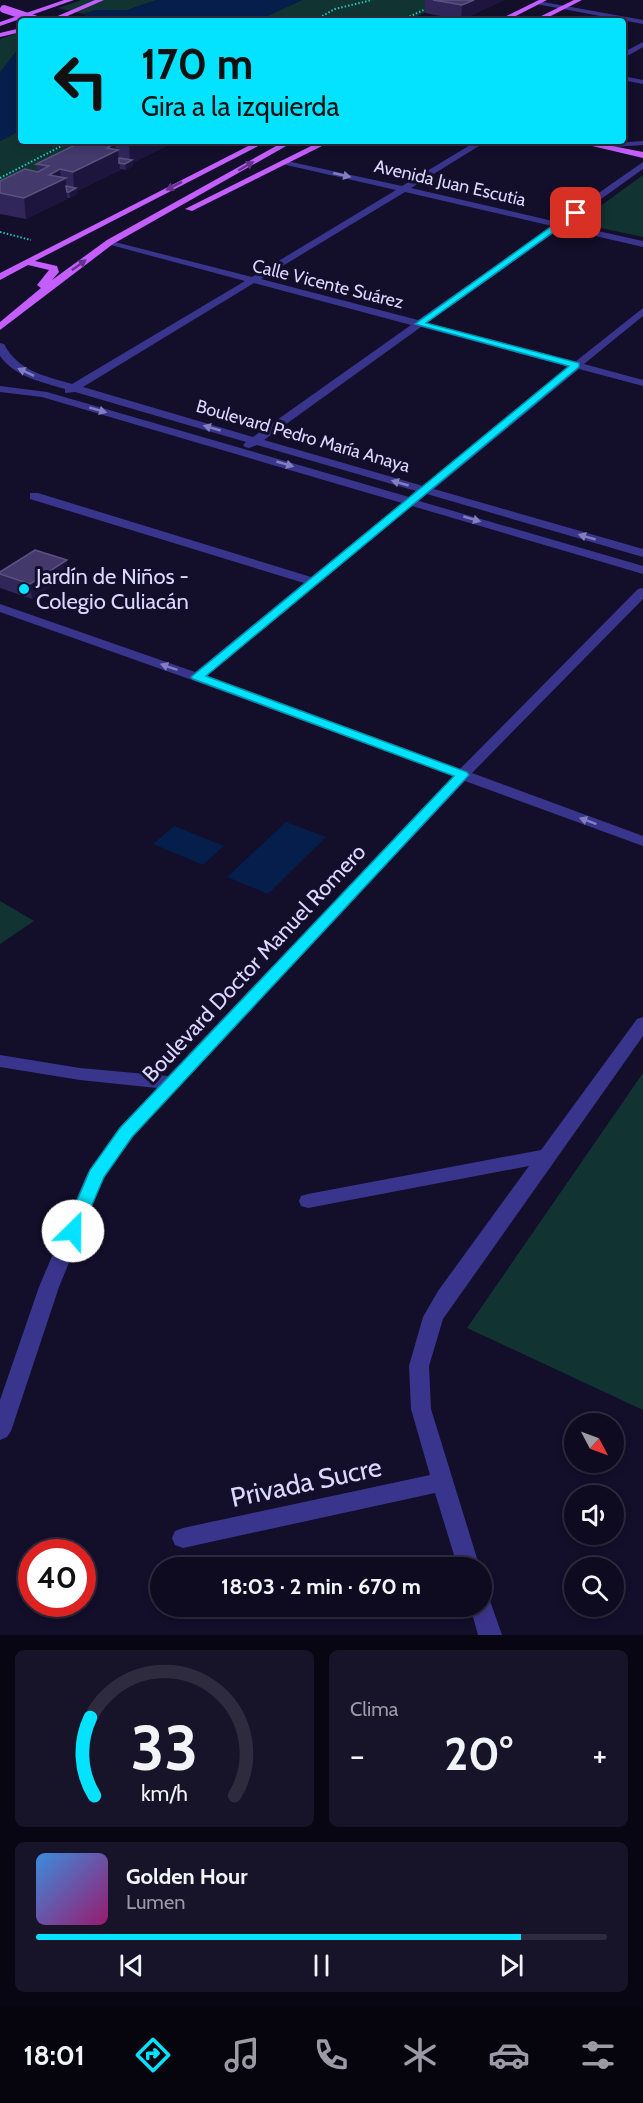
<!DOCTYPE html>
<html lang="es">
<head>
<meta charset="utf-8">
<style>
  :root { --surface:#0e0a20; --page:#171329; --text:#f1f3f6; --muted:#9b9aa5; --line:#2e2b3e; --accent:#03e3ff }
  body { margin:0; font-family:Cabin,sans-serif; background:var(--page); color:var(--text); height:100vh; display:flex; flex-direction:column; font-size:22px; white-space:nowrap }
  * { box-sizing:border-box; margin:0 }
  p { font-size:20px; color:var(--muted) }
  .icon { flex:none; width:33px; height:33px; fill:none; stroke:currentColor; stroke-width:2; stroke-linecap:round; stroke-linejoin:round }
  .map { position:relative; height:1635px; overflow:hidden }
  .drawer { display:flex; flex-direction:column; gap:15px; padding:15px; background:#080612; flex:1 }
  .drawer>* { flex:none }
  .hud { position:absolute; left:18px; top:18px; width:608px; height:126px; border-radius:6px; box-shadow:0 3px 9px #0003,0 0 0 2px var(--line); background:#03e3ff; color:#111; overflow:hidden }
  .needle { width:39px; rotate:131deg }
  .buttons { position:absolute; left:564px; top:1413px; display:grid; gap:12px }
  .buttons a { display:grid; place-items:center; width:60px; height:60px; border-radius:50%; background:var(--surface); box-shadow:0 3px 9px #0003,0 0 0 2px var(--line); font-size:30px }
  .speed { position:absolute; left:18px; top:1539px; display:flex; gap:12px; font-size:30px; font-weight:700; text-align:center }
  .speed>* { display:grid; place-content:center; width:78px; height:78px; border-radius:50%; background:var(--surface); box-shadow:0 3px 9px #0003,0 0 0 2px var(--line); line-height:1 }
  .speed .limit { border:9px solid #d22; background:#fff; color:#111 }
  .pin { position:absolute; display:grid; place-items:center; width:51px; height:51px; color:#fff; margin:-26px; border-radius:12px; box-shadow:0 3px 9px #0006 }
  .me { position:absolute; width:66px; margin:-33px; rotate:23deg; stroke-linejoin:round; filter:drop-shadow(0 0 4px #0008) }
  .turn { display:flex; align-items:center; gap:21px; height:126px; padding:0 24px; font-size:27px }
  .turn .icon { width:78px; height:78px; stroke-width:2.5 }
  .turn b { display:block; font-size:42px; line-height:51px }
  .big { font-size:45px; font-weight:700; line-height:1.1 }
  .drawer .tile { flex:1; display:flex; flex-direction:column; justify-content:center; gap:9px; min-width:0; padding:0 21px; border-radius:9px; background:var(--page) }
  .drawer .dial { align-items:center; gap:0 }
  .dial svg { height:156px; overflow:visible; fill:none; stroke:var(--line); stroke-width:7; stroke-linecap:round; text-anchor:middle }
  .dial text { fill:var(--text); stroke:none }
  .song { display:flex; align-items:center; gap:18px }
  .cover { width:72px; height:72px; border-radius:9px; background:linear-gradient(135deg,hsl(210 70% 55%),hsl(320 70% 35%)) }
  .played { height:6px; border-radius:3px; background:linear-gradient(90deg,var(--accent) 85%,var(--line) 85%) }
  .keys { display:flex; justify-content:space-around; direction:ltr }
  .heat { display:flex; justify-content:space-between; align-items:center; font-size:33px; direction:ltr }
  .drawer .tiles { flex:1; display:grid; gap:15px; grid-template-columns:1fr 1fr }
  .tile:last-child { grid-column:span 2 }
  .trip { position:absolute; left:150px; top:1557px; width:342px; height:60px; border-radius:30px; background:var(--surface); box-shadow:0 3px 9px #0003,0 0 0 2px var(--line); font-weight:700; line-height:60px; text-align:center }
  .menu { display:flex; height:96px; justify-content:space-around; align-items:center; background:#06040d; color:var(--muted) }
  .menu .icon { width:42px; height:42px }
  .menu .on { color:var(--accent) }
  .menu b { font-size:27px; color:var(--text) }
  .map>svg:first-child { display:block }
  .green { fill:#113433 }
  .water { fill:#061e4b }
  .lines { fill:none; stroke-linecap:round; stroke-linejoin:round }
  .path { stroke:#26c4bc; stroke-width:2; stroke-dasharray:1.5 2; stroke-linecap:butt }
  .minor { fill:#3a358c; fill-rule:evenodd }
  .major { fill:#c45eff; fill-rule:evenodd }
  .major-bridge { stroke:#c45eff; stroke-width:8 }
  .wall { fill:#312659 }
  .shaded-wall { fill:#1d153e }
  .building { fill:#43396a; stroke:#5b5282; stroke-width:1.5 }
  .oneway { fill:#63328a }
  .oneway2 { fill:#837ec0 }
  .route { fill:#03e3ff; stroke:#0294a6; stroke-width:1.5 }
  .poi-dot { fill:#03e3ff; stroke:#130e2a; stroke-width:2 }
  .labels { text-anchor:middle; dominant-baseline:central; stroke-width:6; stroke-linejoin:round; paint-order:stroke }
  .far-street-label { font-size:18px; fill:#dcd7ff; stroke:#130e2a }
  .poi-label { font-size:22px; fill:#dcd7ff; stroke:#130e2a; text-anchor:start }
  .street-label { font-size:22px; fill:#dcd7ff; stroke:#130e2a }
  .near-street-label { font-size:27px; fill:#dcd7ff; stroke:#130e2a }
</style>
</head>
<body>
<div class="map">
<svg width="643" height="1635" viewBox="0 0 643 1635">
  <rect width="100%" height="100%" fill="#130e2a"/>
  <!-- green -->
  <path class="green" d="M82 0H157L127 10H95L84 14 58 8Z
    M302 0H453L406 21H256Z
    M21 32V45L0 73V39Z
    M21 130V141H103L0 192V141Z
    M643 175V237L577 223Z
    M0 901 34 921 0 944Z
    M643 1073V1410L467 1328Z"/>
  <!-- water -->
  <path class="water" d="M157 0H302L256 21H87L84 14 95 10H127Z
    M21 45V130L0 141V73Z
    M286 822 326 837 268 894 227 877Z
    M174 826 224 846 203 865 153 844Z"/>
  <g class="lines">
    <!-- path -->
    <path class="path" d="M313 21 335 9 372 0
      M400 21 428 8
      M0 178 71 141
      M0 232 31 240"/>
    <!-- minor -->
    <path class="minor" d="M538 1 643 20V24L536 4Z
      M643 42V47L622 59V53Z
      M622 76 643 80V84L622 80Z
      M477 141H487L411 188 557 222 643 162V169L566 224 643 241V247L561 228 427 323 575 362 643 308V316L584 364 643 380V386L579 369 434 489 643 549V557L427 494 419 501 643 566V574L412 506 207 676 460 769 638 589 643 588V599L472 773 643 836V846L465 781 132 1137 104 1177 59 1287 11 1431 7 1437 0 1440V1400L39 1287 87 1174 120 1127 157 1088 80 1080 0 1067V1055L80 1068 168 1076 453 776 192 680 0 612V604L195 672 304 583 30 499V493H38L311 577 402 503 42 397 0 392V386L47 392 409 497 416 491 257 445 249 448 245 447 243 445 246 442 75 392 65 393V389C42 382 15 377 0 356V343L4 344C18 371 45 376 72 384L245 281 107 244V240L252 277 396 190 282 164V160L402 186ZM405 192 552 226 418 320 261 279ZM254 283 411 325 253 437 83 387ZM421 327 569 367 423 486 264 440Z
      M643 141V145L600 148 596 146 600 144Z
      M643 1017V1036L443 1319 429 1366 431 1409 480 1568H458L435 1493 183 1548 175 1545 172 1538 175 1531 183 1528 430 1475 411 1409 409 1366 423 1317 438 1291 529 1166 308 1208 301 1206 299 1201 301 1196 308 1194 541 1150 637 1019Z
      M482 1595 489 1598 502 1635H478L470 1606H482Z"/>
    <!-- major -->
    <path class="major" d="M64 0H74L0 26V22Z
      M95 0H104L56 21H46Z
      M539 0H547L506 21H496Z
      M574 0H582L541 21H531Z
      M21 28V32L0 37V33Z
      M258 141H268L35 261 57 266 59 272 52 280 107 240 285 141H295L113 244 0 330V322L41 288 37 285 49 270 28 265 0 280V273Z
      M321 141H332L192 211 185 209Z
      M571 141H587L643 152V158Z"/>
    <!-- major-bridge -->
    <path class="major-bridge" d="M4 9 40 21"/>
  </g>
  <!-- wall -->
  <path class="wall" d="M425 0H504L461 20 425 13Z
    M91 141H166V146L132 163 133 166 126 170 120 169V170L77 191V194L70 198H67V199L26 219 0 214V181L37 171 36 164 90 145 91 144Z
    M0 572 68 575 32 599 0 588Z"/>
  <!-- shaded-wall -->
  <path class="shaded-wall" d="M474 0H504L461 20 462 5Z
    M136 141H166V146L132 163 133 166 126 170 125 164 130 162 129 144Z
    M115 143 116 151 118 150 120 170 77 191V194L70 198 69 192 74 189 73 172 107 148Z
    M60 169 61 180 66 178 67 199 26 219 24 198 49 175Z
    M67 560 68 575 32 599 30 584Z"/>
  <!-- building -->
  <path class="building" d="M433 0H474L462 5Z
    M97 141H136L129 144 115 143 107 148 118 150 73 172 60 169 49 175 66 178 24 198 0 193V181L25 169 38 172 49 166 36 164 79 143 90 145Z
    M119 158 132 160 125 164 119 163Z
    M66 186 76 188 69 192H67Z
    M35 550 67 560 30 584 0 574V572Z"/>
  <!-- one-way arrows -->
  <defs><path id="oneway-solid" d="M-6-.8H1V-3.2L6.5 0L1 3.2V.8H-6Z" transform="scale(1.5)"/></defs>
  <g class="oneway">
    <use href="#oneway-solid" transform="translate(246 166) rotate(-30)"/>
    <use href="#oneway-solid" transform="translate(174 186) rotate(153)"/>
    <use href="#oneway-solid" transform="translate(79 265) rotate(-36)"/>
  </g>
  <g class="oneway2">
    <use href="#oneway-solid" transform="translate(342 175) rotate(13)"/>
    <use href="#oneway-solid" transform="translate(26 372) rotate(-155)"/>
    <use href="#oneway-solid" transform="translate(98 410) rotate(16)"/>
    <use href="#oneway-solid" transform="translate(212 428) rotate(-164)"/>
    <use href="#oneway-solid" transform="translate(285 464) rotate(16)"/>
    <use href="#oneway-solid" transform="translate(400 483) rotate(-164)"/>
    <use href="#oneway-solid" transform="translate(472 519) rotate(16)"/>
    <use href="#oneway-solid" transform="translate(587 537) rotate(-164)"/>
    <use href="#oneway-solid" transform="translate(169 667) rotate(-161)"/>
    <use href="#oneway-solid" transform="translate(588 821) rotate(-160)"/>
  </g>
  <!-- route -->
  <path class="route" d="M573 211 580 213 426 323 579 363V367L206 676 467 772 469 775 132 1137 104 1177 79 1235 73 1237 66 1235 64 1231 90 1170 120 1128 454 776 193 679 191 677 569 366 415 324Z"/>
  <!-- markers -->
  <circle class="poi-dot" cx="24" cy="589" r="6"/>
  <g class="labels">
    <!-- far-street labels -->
    <g class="far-street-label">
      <text transform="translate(450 183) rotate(13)">Avenida Juan Escutia</text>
      <text transform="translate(328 284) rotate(14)">Calle Vicente Suárez</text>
      <text transform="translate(303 436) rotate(16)">Boulevard Pedro María Anaya</text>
    </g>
    <!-- poi labels -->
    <g class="poi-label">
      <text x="36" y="576">Jardín de Niños -<tspan x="36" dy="25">Colegio Culiacán</tspan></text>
    </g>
    <!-- street labels -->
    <g class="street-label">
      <text transform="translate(254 963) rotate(-47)">Boulevard Doctor Manuel Romero</text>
    </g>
    <!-- near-street labels -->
    <g class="near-street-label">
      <text transform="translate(306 1482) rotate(-12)">Privada Sucre</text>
    </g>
  </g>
</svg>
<div class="buttons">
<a><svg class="needle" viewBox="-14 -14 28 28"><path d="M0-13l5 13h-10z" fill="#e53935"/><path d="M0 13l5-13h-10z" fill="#9b9aa5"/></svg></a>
<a><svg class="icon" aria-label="sound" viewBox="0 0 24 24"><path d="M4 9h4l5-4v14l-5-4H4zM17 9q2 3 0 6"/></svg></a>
<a><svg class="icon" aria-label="search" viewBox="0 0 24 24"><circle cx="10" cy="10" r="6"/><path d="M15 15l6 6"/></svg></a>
</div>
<div class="speed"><div class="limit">40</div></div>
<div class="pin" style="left:576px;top:213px;background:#d93025"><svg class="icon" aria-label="arrive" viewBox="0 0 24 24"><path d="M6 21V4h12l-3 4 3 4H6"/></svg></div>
<svg class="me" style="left:73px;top:1231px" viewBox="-20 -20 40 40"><circle r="19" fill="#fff"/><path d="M0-13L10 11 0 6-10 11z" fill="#03e3ff"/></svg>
<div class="trip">18:03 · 2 min · 670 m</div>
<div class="hud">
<div class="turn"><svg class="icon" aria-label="left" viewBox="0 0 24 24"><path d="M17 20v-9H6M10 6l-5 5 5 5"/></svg><div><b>170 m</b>Gira a la izquierda</div></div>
</div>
</div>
<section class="drawer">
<div class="tiles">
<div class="tile dial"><svg viewBox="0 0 100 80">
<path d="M14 69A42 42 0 1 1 86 69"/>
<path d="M14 69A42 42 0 0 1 12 29" stroke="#03e3ff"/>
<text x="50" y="56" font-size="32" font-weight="700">33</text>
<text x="50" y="72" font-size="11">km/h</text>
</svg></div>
<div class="tile"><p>Clima</p>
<div class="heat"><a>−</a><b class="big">20°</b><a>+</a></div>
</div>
<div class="tile">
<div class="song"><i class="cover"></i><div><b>Golden Hour</b><p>Lumen</p></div></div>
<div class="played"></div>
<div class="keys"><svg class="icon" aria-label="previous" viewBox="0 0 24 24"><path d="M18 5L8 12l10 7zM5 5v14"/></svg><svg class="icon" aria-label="pause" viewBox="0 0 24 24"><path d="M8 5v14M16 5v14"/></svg><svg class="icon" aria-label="next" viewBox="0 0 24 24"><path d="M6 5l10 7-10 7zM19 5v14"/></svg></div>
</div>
</div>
</section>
<nav class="menu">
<b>18:01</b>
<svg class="icon on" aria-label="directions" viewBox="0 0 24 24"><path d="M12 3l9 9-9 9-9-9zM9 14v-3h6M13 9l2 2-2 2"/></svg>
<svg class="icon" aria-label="music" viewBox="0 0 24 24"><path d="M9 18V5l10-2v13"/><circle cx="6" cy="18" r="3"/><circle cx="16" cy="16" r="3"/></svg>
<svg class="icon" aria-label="phone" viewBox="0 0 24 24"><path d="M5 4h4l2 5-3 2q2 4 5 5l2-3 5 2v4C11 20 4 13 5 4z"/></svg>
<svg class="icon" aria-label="climate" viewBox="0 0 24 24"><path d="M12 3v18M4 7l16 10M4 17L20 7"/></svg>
<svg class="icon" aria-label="car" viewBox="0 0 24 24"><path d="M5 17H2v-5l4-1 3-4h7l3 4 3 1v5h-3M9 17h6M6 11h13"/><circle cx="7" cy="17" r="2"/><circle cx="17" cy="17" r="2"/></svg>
<svg class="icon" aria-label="filters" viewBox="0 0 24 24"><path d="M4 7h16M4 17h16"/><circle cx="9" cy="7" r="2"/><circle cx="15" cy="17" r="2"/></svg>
</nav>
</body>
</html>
